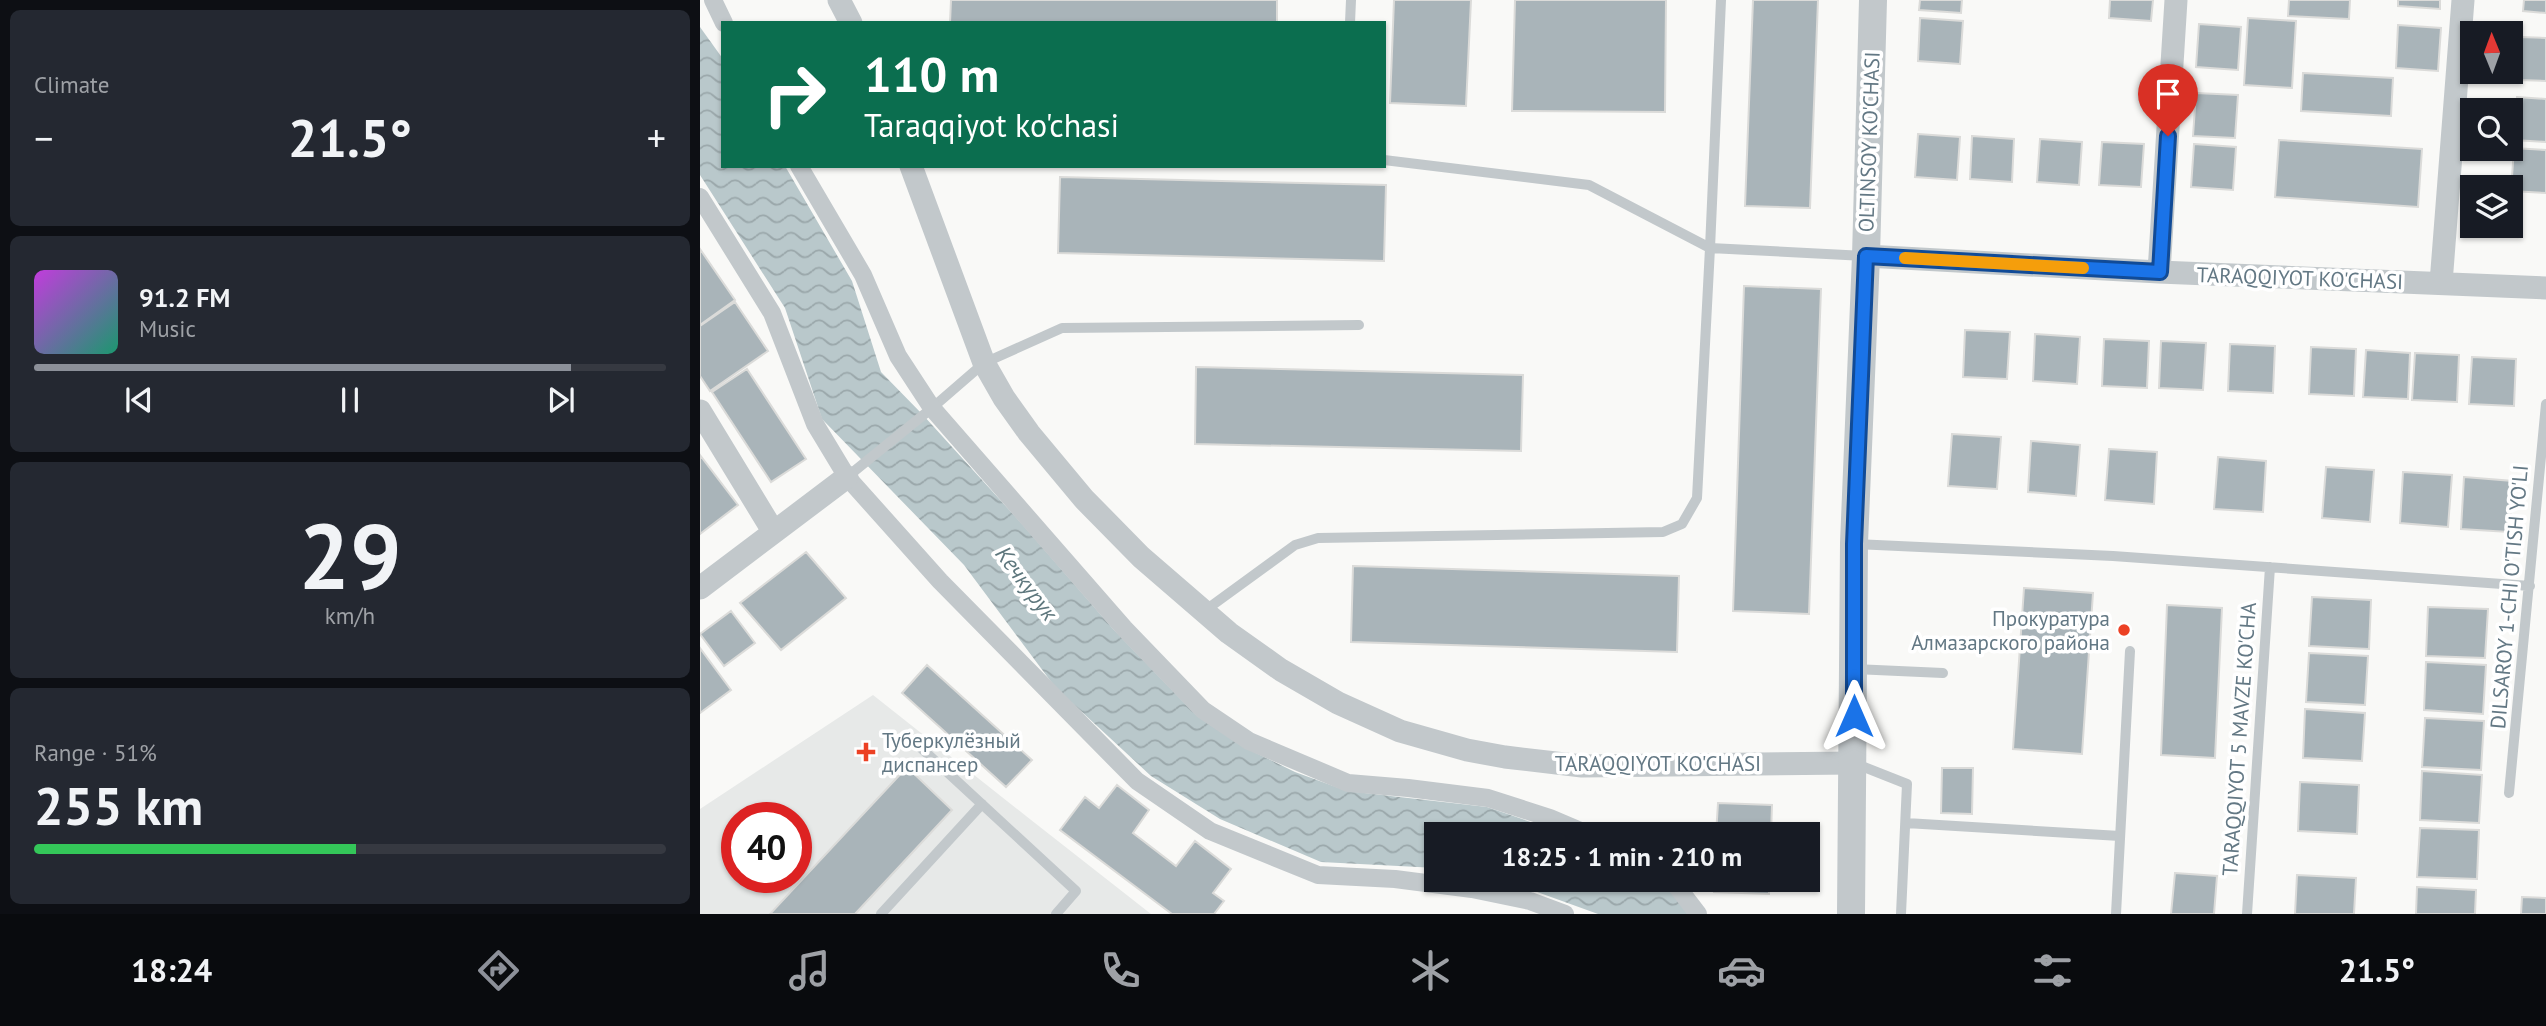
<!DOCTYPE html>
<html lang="en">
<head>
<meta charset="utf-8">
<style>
  :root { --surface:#171b24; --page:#242831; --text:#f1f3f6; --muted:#9ea1a6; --line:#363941; --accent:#8c9099 }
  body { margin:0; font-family:"PT Sans",sans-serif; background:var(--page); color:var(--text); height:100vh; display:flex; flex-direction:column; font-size:26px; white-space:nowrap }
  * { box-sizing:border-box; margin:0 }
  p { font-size:23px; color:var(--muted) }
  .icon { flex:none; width:38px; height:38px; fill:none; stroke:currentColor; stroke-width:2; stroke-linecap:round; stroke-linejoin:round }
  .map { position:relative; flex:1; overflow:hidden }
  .sheet { display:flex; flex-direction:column; gap:10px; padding:10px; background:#0d0f14; width:700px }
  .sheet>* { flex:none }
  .top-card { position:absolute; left:21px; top:21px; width:665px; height:147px; border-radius:0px; box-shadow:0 2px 5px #0004; background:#0b6e4f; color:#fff; overflow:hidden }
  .needle { width:46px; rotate:359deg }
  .buttons { position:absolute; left:1760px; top:21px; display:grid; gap:14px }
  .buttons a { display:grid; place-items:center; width:63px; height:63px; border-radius:0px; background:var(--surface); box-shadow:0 2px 5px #0004; font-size:35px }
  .speed { position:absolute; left:21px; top:802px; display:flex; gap:14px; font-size:35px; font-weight:700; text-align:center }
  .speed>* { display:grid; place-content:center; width:91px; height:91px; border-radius:50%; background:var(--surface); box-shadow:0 2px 5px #0004; line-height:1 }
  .speed .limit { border:10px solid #d22; background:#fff; color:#111 }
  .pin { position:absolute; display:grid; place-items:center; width:60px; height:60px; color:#fff; margin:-72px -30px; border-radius:50% 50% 50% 0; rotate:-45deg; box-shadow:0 0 7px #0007 }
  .pin .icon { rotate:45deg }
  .me { position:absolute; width:77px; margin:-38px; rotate:0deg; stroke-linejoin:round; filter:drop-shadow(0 0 5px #0008) }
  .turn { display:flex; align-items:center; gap:24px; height:147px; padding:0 28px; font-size:32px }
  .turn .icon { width:91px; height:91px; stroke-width:2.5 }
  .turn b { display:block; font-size:49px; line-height:60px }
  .big { font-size:52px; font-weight:600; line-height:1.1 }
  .sheet .card { flex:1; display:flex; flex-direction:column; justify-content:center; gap:10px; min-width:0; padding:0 24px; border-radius:10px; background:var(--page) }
  .sheet .dial { align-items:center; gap:0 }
  .dial b { font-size:91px; line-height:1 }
  .song { display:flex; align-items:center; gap:21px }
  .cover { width:84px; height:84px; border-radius:10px; background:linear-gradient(135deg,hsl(290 70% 55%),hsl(160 70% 35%)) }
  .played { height:7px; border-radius:4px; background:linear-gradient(90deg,var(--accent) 85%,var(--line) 85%) }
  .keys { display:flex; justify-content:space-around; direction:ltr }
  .heat { display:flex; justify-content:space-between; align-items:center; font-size:38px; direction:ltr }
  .charge { height:10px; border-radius:5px; background:linear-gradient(90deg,#34c759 51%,var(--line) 0) }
  .trip { position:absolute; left:724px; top:822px; width:396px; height:70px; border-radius:0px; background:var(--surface); box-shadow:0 2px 5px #0004; font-weight:600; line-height:70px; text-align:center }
  .tabs { display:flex; height:112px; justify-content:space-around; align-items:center; background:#090b0e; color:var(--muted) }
  .tabs .icon { width:49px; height:49px }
  .tabs .active { color:var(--accent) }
  .tabs b { font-size:32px; color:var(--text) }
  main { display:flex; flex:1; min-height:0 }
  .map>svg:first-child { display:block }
  .built { fill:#e7e9e8; fill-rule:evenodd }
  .water { fill:url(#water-waves) }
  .building { fill:#a9b4b9; stroke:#dbdbd9; stroke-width:2 }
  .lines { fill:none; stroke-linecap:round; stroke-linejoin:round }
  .service { stroke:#c2c8cb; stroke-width:10 }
  .pedestrian { stroke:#c2c8cb; stroke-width:18 }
  .minor { stroke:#c2c8cb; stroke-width:23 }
  .tertiary { stroke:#c2c8cb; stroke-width:28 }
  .route-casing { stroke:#114b97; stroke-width:18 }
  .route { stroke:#1a73e8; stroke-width:12 }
  .slow { stroke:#f59e0b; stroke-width:12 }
  .poi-dot { fill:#ec4124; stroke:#fff; stroke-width:2.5 }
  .labels { text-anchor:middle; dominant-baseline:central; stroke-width:7; stroke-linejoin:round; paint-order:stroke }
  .street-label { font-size:21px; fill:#637884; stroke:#fff }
  .poi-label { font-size:21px; fill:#637884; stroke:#fff; text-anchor:end }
  .water-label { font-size:23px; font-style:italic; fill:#5e777d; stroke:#fff }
</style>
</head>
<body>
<main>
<section class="sheet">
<div class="card"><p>Climate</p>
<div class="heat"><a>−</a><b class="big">21.5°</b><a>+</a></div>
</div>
<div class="card">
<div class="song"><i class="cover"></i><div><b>91.2 FM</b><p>Music</p></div></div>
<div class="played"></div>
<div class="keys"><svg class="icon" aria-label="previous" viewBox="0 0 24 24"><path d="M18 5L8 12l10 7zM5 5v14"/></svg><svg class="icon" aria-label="pause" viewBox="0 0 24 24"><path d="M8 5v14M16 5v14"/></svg><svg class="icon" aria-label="next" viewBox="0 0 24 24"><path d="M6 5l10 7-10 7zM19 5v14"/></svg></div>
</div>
<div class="card dial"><b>29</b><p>km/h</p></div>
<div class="card"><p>Range · 51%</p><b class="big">255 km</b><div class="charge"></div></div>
</section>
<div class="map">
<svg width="1846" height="914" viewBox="0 0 1846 914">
  <defs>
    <pattern id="water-waves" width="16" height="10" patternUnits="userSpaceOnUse" patternTransform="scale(1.75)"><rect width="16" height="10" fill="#b9c8cb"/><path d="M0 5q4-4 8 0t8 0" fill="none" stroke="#9aa7aa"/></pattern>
  </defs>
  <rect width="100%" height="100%" fill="#f9f9f7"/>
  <!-- built -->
  <path class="built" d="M173 695 326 816 451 914H0V809ZM37 817H96V877H37Z"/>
  <!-- water -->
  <path class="water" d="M0 27 23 59V166H85L152 281 181 372 223 415 322 524 414 630 497 716 542 746 595 772 647 791 787 807 869 835H737V868L621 862 520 819 451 776 355 687 264 565 122 419 85 308 0 175Z
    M804 880H962L988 914H898Z"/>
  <!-- building -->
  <path class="building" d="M251 0H577V23H250Z
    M694 0H771L766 106 690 103Z
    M815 0H966L965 112 812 111Z
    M1053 0H1118L1110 208 1045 206Z
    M1220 0H1262L1261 13 1219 10Z
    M1410 0H1453L1451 21 1409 18Z
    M1589 0H1650L1649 19 1588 16Z
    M1698 0H1740V9L1698 6Z
    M1824 0H1846V13L1823 11Z
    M1220 18 1263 21 1260 64 1218 61Z
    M1548 18 1596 21 1592 88 1544 85Z
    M1499 24 1541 27 1538 70 1496 67Z
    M1698 25 1741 28 1738 71 1696 68Z
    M1820 37 1846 38V81L1818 80Z
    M1603 73 1693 78 1691 116 1601 111Z
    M1496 93 1538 95 1535 138 1493 136Z
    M1817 97 1846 99V142L1814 140Z
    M1218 134 1260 137 1257 180 1215 177Z
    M1272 136 1314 139 1312 182 1270 179Z
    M1340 139 1382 142 1379 185 1337 182Z
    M1579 140 1722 149 1718 207 1575 197Z
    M1402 142 1444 144 1441 187 1399 185Z
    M1494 144 1536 147 1533 190 1491 187Z
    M1814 148 1846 150V193L1811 191Z
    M360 177 686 185 684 261 358 253Z
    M0 249 35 300 0 325Z
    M1044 286 1121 289 1109 614 1033 611Z
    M35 302 68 351 10 391 0 376V326Z
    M1265 330 1310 332 1307 379 1263 377Z
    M1335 334 1380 337 1377 384 1333 381Z
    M1404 339 1449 341 1447 388 1402 386Z
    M1461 341 1506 343 1503 390 1459 388Z
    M1530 344 1575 346 1573 393 1528 391Z
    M1611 347 1656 349 1654 396 1609 394Z
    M1666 350 1710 353 1708 399 1663 397Z
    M1715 353 1759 355 1757 402 1712 400Z
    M1772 357 1816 359 1814 406 1769 404Z
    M496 367 823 375 821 451 495 444Z
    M47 369 106 459 71 482 12 392Z
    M1252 434 1301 437 1297 489 1248 486Z
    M1331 441 1380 445 1376 496 1328 492Z
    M1409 449 1457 452 1454 504 1405 500Z
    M0 455 38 505 0 534Z
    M1518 457 1566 461 1563 512 1514 509Z
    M1626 467 1674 470 1670 522 1622 518Z
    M1703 472 1752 475 1748 527 1700 523Z
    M1764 477 1813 481 1809 532 1761 529Z
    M106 552 146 598 81 650 40 603Z
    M653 566 979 576 977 652 651 642Z
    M1324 588 1393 593 1382 754 1313 749Z
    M1612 597 1671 600 1669 649 1609 646Z
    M1467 605 1522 608 1515 758 1461 755Z
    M1728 607 1788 609 1785 658 1726 656Z
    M31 611 55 643 24 666 0 634Z
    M0 648 31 690 0 713Z
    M1609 653 1668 656 1665 705 1606 702Z
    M1726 662 1786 665 1783 714 1724 710Z
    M227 665 332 760 306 787 202 693Z
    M1605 709 1665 713 1662 761 1603 758Z
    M1725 718 1784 721 1781 770 1722 767Z
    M207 767 252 810 155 914H70Z
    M1242 768H1273L1272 814 1241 813Z
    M1722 771 1782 775 1779 823 1720 820Z
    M1600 782 1659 785 1657 834 1598 831Z
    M417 785 449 810 433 833 476 866 495 841 531 869 513 893 524 901 514 914H472L360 830 385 797 399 808Z
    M1018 803 1072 805 1071 835H1016Z
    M1720 828 1779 830 1777 879 1717 877Z
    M1475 873 1517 876 1514 914H1471Z
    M1597 875 1656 878 1654 914H1595Z
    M1015 880H1069V894L1014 892Z
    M1717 887 1776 890 1775 914H1716Z
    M1822 897 1846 898V914H1821Z"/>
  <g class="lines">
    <!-- service -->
    <path class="service" d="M650 23 651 0
      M684 160 889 185 1010 248 1021 0
      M147 477 232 408 284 363 362 328 659 325
      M1155 544 1413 556 1830 586
      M503 612 595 545 618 538 963 532 982 524 997 498 1010 248 1165 256
      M1154 669 1243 673
      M207 735 376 891 356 914
      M1154 763 1207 784 1201 914
      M1809 793 1846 404
      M1206 823 1420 836
      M181 914 282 804
      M1416 914 1430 651
      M1547 914 1570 567"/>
    <!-- pedestrian -->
    <path class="pedestrian" d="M13 0 24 23
      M99 166 163 275 198 356 232 408 424 628 503 710 549 741 648 783 708 788 788 798 850 818 890 835
      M0 197 72 313 115 424 147 477 240 581 437 781 510 831 618 875 695 879 772 889 830 901 865 914
      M972 880 998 914"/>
    <!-- minor -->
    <path class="minor" d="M139 0 151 23
      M211 166 284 363 304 398 329 433 384 499 441 557 529 633 581 670 638 703 700 731 767 750 805 757 882 766 1154 763
      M1166 256 1459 272 1846 288
      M1459 272 1476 0
      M1741 283 1763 0
      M0 411 73 531
      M0 588 147 477"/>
    <!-- tertiary -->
    <path class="tertiary" d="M1151 914 1154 543 1166 256 1173 0"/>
  </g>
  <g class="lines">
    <defs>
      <path id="route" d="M1154 716V544L1166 256 1460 272 1468 136"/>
    </defs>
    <!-- route casing -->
    <use href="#route" class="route-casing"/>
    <!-- route -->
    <use href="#route" class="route"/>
    <!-- slow -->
    <path class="slow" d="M1205 258 1383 268"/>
  </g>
  <!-- markers -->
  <g class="poi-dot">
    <circle cx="1424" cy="630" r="7"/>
    <path d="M162.5 741.5h7v7h7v7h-7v7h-7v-7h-7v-7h7z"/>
  </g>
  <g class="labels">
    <!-- street labels -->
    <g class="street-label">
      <text transform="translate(1169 142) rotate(-88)">OLTINSOY KO'CHASI</text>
      <text transform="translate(1600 278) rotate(2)">TARAQQIYOT KO'CHASI</text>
      <text transform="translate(1809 597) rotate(-85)">DILSAROY 1-CHI O'TISH YO'LI</text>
      <text transform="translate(1539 739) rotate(-86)">TARAQQIYOT 5 MAVZE KO'CHA</text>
      <text x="958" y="763">TARAQQIYOT KO'CHASI</text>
    </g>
    <!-- poi labels -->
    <g class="poi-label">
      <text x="1410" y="618">Прокуратура<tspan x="1410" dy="24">Алмазарского района</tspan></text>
      <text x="182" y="740" text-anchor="start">Туберкулёзный<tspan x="182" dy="24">диспансер</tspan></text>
    </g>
    <!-- water labels -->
    <g class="water-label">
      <text transform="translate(327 583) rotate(53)">Кечкурук</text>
    </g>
  </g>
</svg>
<div class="buttons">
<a><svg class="needle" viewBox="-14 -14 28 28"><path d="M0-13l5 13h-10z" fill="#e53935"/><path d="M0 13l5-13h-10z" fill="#9ea1a6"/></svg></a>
<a><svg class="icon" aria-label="search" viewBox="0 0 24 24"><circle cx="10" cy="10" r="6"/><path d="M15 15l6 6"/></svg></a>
<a><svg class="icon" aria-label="layers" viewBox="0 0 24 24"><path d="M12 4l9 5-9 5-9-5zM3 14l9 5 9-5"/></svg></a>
</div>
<div class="speed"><div class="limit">40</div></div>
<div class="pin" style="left:1468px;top:136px;background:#d93025"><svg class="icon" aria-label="arrive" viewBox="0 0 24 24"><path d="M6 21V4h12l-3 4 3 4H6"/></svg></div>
<svg class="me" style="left:1154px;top:716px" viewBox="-20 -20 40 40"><path d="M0-17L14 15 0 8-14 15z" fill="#1a73e8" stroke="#fff" stroke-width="4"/></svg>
<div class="trip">18:25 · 1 min · 210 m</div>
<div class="top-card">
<div class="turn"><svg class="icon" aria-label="right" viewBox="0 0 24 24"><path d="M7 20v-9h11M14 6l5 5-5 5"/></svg><div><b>110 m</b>Taraqqiyot ko'chasi</div></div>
</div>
</div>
</main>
<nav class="tabs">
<b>18:24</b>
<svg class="icon active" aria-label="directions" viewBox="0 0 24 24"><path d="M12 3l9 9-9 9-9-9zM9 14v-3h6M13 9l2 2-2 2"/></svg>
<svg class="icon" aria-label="music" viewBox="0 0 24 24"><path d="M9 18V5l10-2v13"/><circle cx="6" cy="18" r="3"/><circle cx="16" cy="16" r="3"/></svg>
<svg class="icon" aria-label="phone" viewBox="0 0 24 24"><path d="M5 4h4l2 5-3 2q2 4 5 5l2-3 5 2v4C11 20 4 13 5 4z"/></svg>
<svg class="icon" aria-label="climate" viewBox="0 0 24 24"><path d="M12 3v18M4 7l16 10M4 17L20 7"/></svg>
<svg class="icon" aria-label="car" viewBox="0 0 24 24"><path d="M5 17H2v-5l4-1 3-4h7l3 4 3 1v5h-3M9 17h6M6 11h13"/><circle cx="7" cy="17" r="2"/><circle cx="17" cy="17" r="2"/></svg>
<svg class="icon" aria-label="filters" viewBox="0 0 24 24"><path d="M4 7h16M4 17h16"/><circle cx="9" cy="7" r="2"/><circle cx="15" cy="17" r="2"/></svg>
<b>21.5°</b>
</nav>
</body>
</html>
